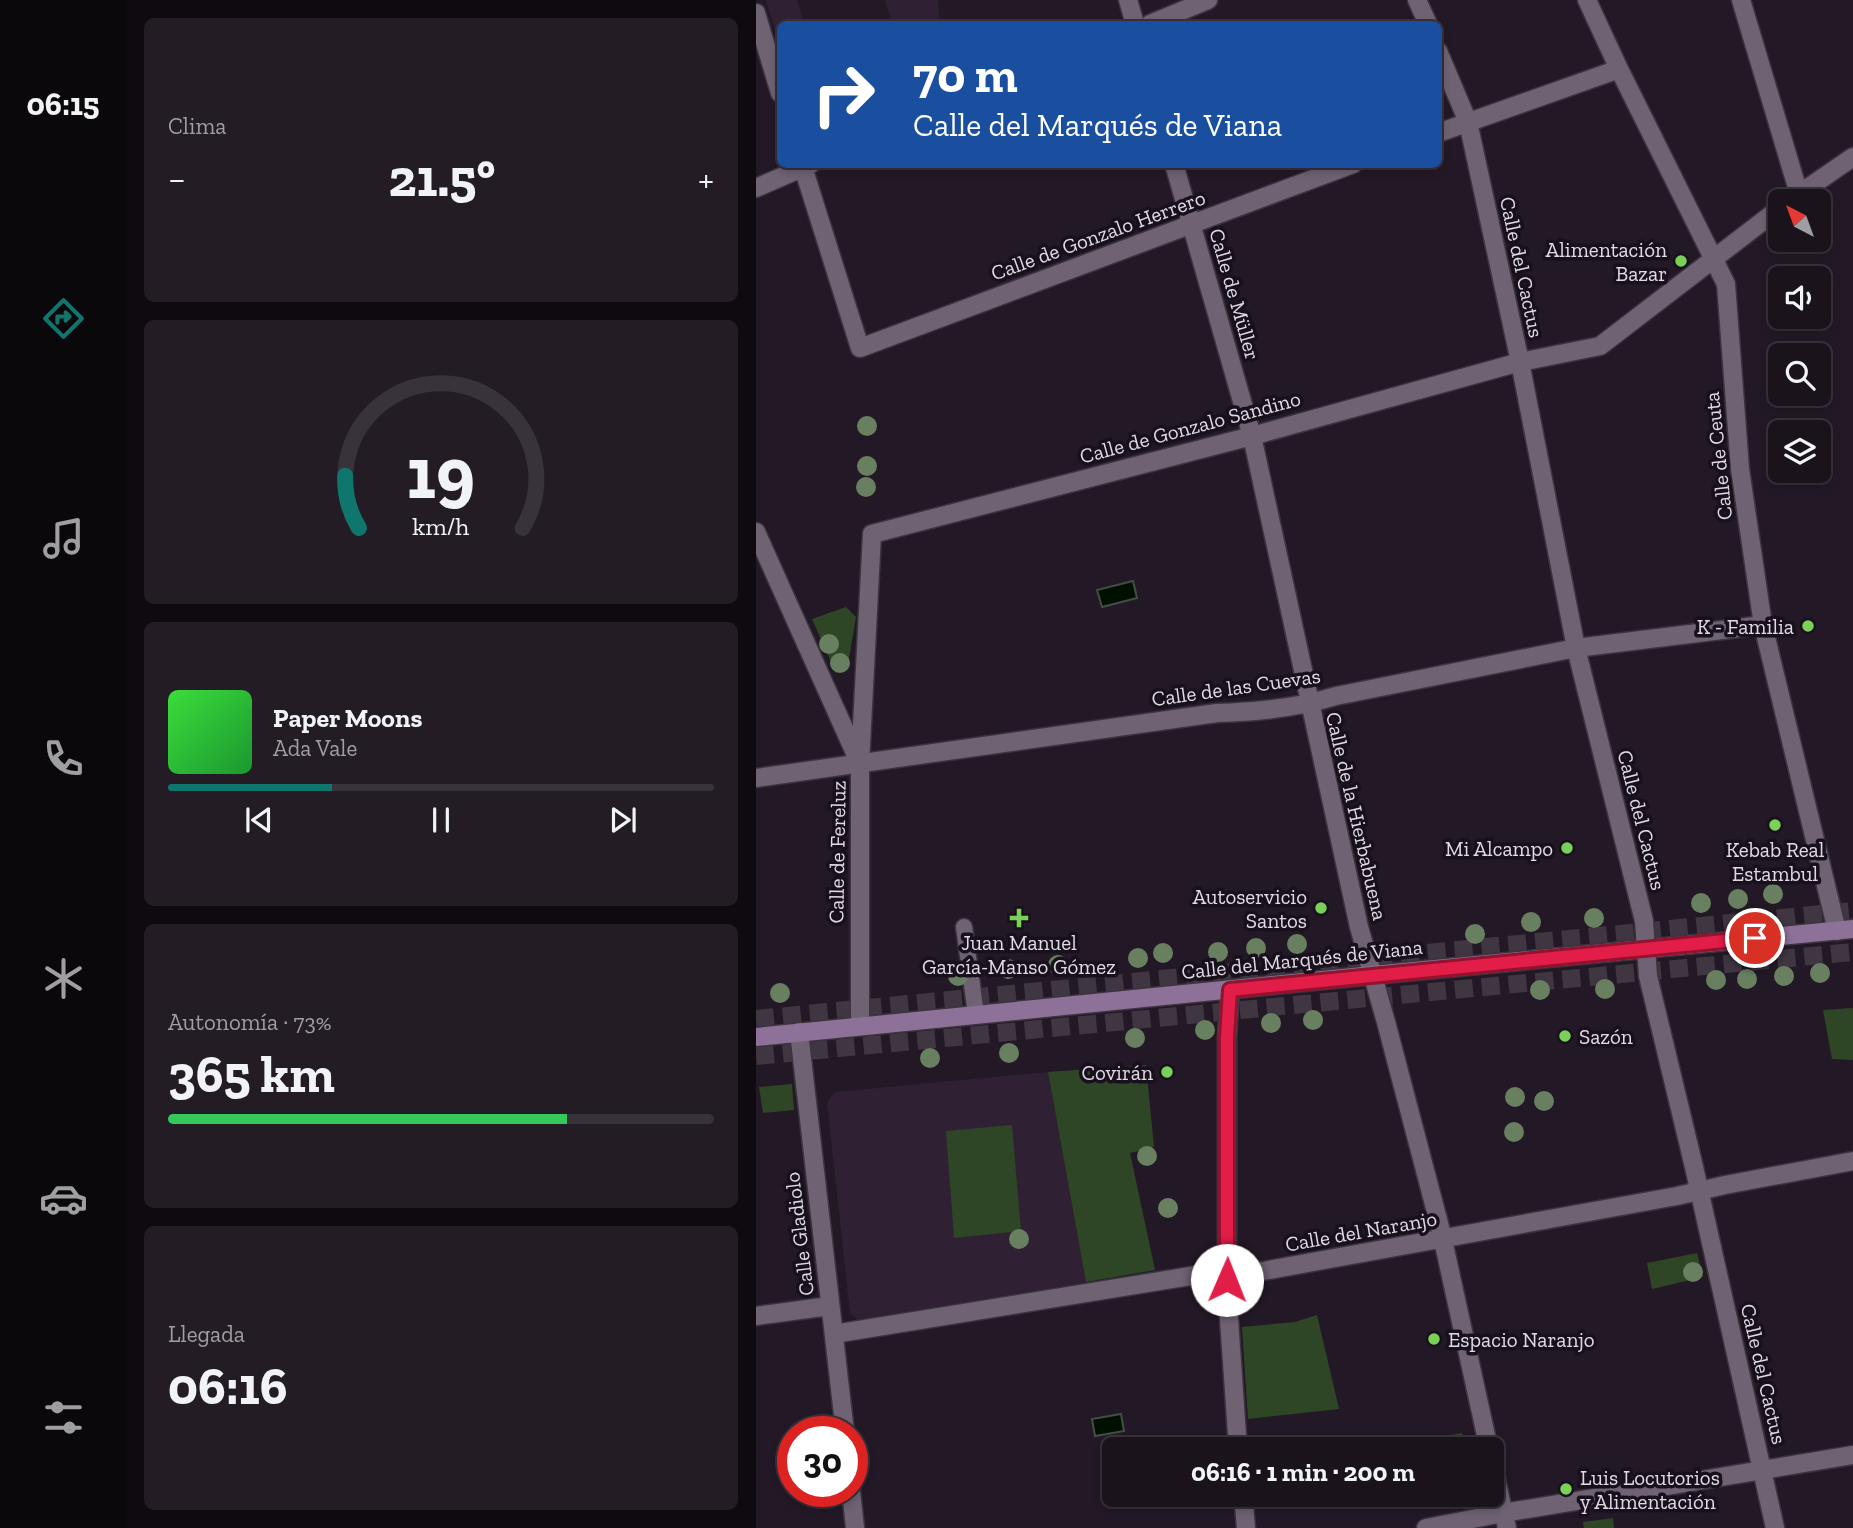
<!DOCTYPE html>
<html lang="es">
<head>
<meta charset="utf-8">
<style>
  :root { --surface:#1a131c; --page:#231c25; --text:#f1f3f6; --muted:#9f9ea3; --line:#38323b; --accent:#0f766e }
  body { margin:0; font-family:"Zilla Slab",serif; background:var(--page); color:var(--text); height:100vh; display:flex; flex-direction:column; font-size:26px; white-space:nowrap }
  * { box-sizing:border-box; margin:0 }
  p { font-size:23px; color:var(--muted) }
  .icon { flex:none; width:38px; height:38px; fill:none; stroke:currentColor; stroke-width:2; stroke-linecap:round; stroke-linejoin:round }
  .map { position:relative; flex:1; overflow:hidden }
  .side { display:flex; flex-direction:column; gap:18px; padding:18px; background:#0e0a0f; width:630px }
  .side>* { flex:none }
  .hud { position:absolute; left:21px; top:21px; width:665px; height:147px; border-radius:10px; box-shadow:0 4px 10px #0003,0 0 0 2px var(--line); background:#1a4fa0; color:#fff; overflow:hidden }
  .needle { width:46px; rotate:319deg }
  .fabs { position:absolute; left:1012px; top:189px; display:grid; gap:14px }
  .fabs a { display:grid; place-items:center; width:63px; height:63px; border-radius:10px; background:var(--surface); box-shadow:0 4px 10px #0003,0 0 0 2px var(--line); font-size:35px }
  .speed { position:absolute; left:21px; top:1416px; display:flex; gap:14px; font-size:35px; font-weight:700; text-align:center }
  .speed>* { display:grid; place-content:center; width:91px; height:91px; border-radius:50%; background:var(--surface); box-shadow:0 4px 10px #0003,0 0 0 2px var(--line); line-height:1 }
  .speed .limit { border:10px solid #d22; background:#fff; color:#111 }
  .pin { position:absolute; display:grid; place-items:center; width:60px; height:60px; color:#fff; margin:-30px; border:4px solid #fff; border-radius:50%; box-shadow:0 2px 7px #0007 }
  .me { position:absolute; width:77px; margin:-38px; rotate:1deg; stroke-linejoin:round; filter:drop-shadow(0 0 5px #0008) }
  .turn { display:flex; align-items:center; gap:24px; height:147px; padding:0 21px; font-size:32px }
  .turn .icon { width:91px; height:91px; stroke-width:2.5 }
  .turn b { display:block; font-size:49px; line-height:60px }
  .big { font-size:52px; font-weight:800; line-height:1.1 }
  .side .widget { flex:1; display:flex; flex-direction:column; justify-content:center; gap:10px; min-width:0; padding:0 24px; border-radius:10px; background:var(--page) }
  .side .dial { align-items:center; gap:0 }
  .dial svg { height:182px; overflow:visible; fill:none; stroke:var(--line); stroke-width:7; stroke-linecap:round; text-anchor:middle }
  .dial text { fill:var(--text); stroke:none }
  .song { display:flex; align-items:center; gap:21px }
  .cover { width:84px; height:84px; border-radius:10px; background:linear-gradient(135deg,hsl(120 70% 55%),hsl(130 70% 35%)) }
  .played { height:7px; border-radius:4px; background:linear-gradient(90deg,var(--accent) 30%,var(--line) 30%) }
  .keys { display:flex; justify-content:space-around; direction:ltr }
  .heat { display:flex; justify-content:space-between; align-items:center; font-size:38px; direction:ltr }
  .charge { height:10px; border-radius:5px; background:linear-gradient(90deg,#34c759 73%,var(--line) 0) }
  .trip { position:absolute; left:346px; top:1437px; width:402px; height:70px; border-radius:10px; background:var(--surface); box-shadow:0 4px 10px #0003,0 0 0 2px var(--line); font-weight:800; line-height:70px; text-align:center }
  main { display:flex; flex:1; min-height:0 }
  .menu { display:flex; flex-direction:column; width:126px; justify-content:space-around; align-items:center; background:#0a080b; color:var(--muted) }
  .menu .icon { width:49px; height:49px }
  .menu .current { color:var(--accent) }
  .menu b { font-size:32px; color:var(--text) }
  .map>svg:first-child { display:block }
  .built { fill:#2f2133 }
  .green { fill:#2e4625 }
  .water { fill:#001000; stroke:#444d44; stroke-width:2 }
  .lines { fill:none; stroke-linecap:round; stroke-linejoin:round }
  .secondary-tunnel { stroke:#403642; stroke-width:18; stroke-dasharray:18 9; stroke-linecap:butt }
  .lane-casing { stroke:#3b343e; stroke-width:19 }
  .street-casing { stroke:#3b343e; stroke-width:21 }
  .secondary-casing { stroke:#3b343e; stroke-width:21 }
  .lane { stroke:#6e6273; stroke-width:16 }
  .street { stroke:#6e6273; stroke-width:18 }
  .secondary { stroke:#8d7198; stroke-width:18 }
  .tree { fill:#687f60 }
  .route-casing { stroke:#92132f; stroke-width:18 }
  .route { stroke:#e11d48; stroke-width:12 }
  .poi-dot { fill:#79d157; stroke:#19101d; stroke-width:2.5 }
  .labels { text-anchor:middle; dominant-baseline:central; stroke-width:7; stroke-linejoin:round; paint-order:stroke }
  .street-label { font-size:21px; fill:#e1dae3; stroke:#19101d }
  .poi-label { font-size:21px; fill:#e1dae3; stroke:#19101d; text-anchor:end }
</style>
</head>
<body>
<main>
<nav class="menu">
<b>06:15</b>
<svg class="icon current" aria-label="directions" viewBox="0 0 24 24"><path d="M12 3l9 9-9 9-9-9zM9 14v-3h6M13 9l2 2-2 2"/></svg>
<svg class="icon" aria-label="music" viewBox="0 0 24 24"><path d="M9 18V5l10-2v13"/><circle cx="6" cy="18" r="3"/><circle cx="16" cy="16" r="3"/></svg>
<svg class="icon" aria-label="phone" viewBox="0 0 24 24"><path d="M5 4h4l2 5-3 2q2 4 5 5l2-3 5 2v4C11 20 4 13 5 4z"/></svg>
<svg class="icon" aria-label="climate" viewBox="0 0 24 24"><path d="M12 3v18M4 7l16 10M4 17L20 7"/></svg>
<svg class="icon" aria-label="car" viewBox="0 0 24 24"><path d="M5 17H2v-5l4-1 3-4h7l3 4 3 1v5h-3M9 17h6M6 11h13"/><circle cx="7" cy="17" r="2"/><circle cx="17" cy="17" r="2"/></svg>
<svg class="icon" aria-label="filters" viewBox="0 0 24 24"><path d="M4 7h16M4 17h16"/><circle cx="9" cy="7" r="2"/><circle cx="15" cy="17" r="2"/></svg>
</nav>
<section class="side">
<div class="widget"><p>Clima</p>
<div class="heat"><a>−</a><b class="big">21.5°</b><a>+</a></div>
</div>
<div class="widget dial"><svg viewBox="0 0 100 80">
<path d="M14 69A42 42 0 1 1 86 69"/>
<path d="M14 69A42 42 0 0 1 8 46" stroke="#0f766e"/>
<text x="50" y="56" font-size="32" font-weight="700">19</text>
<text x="50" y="72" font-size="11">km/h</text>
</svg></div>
<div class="widget">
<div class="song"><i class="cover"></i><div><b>Paper Moons</b><p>Ada Vale</p></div></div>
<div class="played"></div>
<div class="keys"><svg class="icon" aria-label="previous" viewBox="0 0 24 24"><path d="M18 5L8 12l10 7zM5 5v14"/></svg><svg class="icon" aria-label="pause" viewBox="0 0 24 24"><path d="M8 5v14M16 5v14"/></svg><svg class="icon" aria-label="next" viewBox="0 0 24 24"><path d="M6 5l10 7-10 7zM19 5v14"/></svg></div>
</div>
<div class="widget"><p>Autonomía · 73%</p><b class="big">365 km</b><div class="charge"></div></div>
<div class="widget"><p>Llegada</p><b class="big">06:16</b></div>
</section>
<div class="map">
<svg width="1097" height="1528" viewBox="0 0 1097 1528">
  <rect width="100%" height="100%" fill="#231926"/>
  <!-- built -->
  <path class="built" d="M10 0H41L48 24H24V32L20 33Z
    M129 0H182L184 24H136Z
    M292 1072 330 1282 102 1320 94 1313 71 1102 79 1092Z"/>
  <!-- green -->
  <path class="green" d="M90 607 100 617 91 670 80 673 56 619Z
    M1097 1008V1060L1076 1059 1067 1010Z
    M390 1065 398 1147 374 1153 399 1270 330 1282 292 1072Z
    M36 1084 38 1110 7 1113 3 1087Z
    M256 1125 265 1231 198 1238 190 1131Z
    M941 1253 947 1277 896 1289 891 1263Z
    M561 1315 583 1409 492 1419 486 1327 539 1322Z
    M706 1433 709 1449H634L633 1446Z
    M857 1518 858 1528H828L827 1522Z"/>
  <!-- water -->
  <path class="water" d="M377 581 381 598 346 607 341 590Z
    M365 1414 368 1431 339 1436 336 1419Z"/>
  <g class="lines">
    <!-- secondary-tunnel -->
    <path class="secondary-tunnel" d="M0 1019 1097 911
      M0 1056 1097 952"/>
    <defs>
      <path id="lane" d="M208 927 220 1014"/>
      <path id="street" d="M372 0 379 24
        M661 0 672 24
        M831 0 863 69 970 284 984 469 1007 625 1081 931
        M985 0 1043 194
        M0 13 24 93
        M394 24 452 0
        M682 51 712 122 764 362 820 648 888 921 892 976 938 1167 1019 1528
        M682 133 863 69
        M46 164 104 348 597 164
        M418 164 496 436 603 927 630 1022 685 1231 733 1449
        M0 188 55 164
        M1036 199 1097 157
        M0 532 104 764V1026
        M104 764 116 534 496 436 764 362 844 346 1024 208
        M0 778 461 713C502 712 541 708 580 696L820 648 1007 625
        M474 990 471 1037V1290L482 1449
        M43 1032 89 1432
        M0 1316 74 1306
        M78 1334 453 1273H496L921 1196 969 1185 1097 1161
        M737 1466 751 1528
        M95 1491 99 1528
        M487 1494 490 1528
        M670 1528 747 1513 1097 1455"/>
      <path id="secondary" d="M0 1037 617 975 1097 929"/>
    </defs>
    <!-- lane casing -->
    <use href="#lane" class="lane-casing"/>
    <!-- street casing -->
    <use href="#street" class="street-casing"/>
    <!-- secondary casing -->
    <use href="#secondary" class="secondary-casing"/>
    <!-- lane -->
    <use href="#lane" class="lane"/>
    <!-- street -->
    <use href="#street" class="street"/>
    <!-- secondary -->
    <use href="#secondary" class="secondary"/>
  </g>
  <!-- trees -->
  <g class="tree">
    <circle cx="111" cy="426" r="10"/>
    <circle cx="111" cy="466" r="10"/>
    <circle cx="110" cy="487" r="10"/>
    <circle cx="73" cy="644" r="10"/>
    <circle cx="84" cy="663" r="10"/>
    <circle cx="1017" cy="894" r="10"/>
    <circle cx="982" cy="899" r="10"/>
    <circle cx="945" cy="903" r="10"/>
    <circle cx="838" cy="918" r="10"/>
    <circle cx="775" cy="922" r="10"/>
    <circle cx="719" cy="934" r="10"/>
    <circle cx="541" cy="944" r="10"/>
    <circle cx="500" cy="948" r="10"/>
    <circle cx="462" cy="952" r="10"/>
    <circle cx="407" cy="953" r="10"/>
    <circle cx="382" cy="958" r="10"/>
    <circle cx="302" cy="965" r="10"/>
    <circle cx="252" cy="969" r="10"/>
    <circle cx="1064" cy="973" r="10"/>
    <circle cx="202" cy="976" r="10"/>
    <circle cx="1028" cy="976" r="10"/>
    <circle cx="991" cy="979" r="10"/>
    <circle cx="960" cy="980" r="10"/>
    <circle cx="849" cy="989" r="10"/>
    <circle cx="784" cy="990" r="10"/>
    <circle cx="24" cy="993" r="10"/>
    <circle cx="557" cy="1020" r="10"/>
    <circle cx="515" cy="1023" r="10"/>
    <circle cx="449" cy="1030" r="10"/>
    <circle cx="379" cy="1038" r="10"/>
    <circle cx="253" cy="1053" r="10"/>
    <circle cx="174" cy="1058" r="10"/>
    <circle cx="759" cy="1097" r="10"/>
    <circle cx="788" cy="1101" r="10"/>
    <circle cx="758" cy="1132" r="10"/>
    <circle cx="391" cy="1156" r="10"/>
    <circle cx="412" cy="1208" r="10"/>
    <circle cx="263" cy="1239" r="10"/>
    <circle cx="937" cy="1272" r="10"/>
  </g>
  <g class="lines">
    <defs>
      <path id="route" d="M471 1280V1037L474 990 999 938"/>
    </defs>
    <!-- route casing -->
    <use href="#route" class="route-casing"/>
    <!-- route -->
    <use href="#route" class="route"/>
  </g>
  <!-- markers -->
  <g class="poi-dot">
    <circle cx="925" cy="261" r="7"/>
    <circle cx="1052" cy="626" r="7"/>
    <circle cx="1019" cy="825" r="7"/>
    <circle cx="811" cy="848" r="7"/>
    <circle cx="565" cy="908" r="7"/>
    <path d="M259.5 907.5h7v7h7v7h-7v7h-7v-7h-7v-7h7z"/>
    <circle cx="809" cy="1036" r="7"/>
    <circle cx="411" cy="1072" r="7"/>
    <circle cx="678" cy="1339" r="7"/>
    <circle cx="810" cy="1489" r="7"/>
  </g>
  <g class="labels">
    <!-- street labels -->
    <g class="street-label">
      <text transform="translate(342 235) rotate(-20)">Calle de Gonzalo Herrero</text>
      <text transform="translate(766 267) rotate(78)">Calle del Cactus</text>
      <text transform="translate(479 294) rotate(74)">Calle de Müller</text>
      <text transform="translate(434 427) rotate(-15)">Calle de Gonzalo Sandino</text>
      <text transform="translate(962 456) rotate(-96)">Calle de Ceuta</text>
      <text transform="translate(480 687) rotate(-8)">Calle de las Cuevas</text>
      <text transform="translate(601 816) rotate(77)">Calle de la Hierbabuena</text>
      <text transform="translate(886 820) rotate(76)">Calle del Cactus</text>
      <text transform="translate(81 852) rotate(-89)">Calle de Fereluz</text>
      <text transform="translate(546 959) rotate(-6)">Calle del Marqués de Viana</text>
      <text transform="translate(605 1231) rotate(-10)">Calle del Naranjo</text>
      <text transform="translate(43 1234) rotate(-97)">Calle Gladiolo</text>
      <text transform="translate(1008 1374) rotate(77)">Calle del Cactus</text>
    </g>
    <!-- poi labels -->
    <g class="poi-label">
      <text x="911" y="249">Alimentación<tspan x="911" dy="24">Bazar</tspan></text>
      <text x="1038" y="626">K - Familia</text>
      <text x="797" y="848">Mi Alcampo</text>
      <text x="1019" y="849" text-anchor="middle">Kebab Real<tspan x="1019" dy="24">Estambul</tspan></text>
      <text x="551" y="896">Autoservicio<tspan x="551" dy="24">Santos</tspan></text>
      <text x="263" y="942" text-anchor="middle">Juan Manuel<tspan x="263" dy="24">García-Manso Gómez</tspan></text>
      <text x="823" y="1036" text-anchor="start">Sazón</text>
      <text x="397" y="1072">Covirán</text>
      <text x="692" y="1339" text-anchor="start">Espacio Naranjo</text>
      <text x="824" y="1477" text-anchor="start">Luis Locutorios<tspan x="824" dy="24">y Alimentación</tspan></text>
    </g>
  </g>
</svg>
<div class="fabs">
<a><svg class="needle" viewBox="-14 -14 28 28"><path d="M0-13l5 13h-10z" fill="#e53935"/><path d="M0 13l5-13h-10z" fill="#9f9ea3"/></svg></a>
<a><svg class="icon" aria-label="sound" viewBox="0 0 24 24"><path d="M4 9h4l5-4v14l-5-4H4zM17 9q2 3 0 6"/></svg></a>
<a><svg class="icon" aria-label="search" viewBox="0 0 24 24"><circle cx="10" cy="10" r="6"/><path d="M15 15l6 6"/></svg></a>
<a><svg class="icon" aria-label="layers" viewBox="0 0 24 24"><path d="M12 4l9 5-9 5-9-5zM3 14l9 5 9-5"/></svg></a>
</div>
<div class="speed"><div class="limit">30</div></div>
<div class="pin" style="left:999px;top:938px;background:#d93025"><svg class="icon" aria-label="arrive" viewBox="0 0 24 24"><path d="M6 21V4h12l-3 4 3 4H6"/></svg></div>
<svg class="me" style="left:471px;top:1280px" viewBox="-20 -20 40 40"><circle r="19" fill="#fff"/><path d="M0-13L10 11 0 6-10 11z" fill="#e11d48"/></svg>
<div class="trip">06:16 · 1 min · 200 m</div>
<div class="hud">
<div class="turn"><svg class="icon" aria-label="right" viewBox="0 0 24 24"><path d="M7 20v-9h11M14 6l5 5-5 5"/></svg><div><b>70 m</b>Calle del Marqués de Viana</div></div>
</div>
</div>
</main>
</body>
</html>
